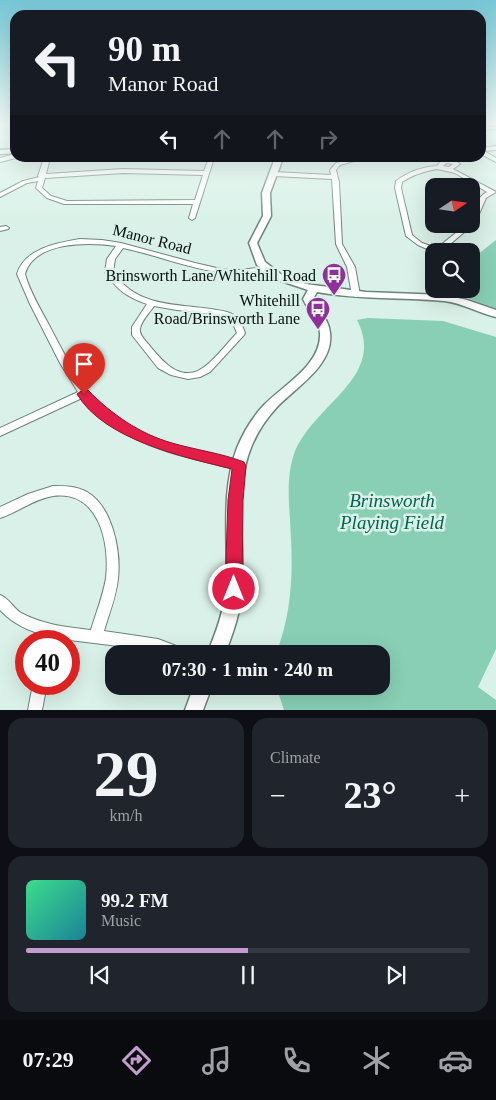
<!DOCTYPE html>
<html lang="en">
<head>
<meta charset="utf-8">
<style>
  :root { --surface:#171b24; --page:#20242c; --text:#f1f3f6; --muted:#9ea1a6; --line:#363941; --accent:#c49ccd }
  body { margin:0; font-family:Georgia,serif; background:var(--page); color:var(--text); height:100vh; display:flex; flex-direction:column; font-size:19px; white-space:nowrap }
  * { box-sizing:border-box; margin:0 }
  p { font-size:16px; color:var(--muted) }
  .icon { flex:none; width:28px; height:28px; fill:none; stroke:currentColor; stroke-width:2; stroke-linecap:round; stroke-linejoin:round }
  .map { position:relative; height:710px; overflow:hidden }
  .side { display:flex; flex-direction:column; gap:8px; padding:8px; background:#0d0f14; flex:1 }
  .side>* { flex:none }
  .top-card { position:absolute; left:10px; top:10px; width:476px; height:152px; border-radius:15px; box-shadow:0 5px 20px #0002; background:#171b24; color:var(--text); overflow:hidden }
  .needle { width:32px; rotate:77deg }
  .tools { position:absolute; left:425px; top:178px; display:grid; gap:10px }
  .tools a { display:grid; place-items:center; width:55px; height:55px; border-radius:10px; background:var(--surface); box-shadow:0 5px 20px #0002; font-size:25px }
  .speed { position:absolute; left:15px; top:630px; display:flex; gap:10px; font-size:25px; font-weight:700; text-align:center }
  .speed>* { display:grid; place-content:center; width:65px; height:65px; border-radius:50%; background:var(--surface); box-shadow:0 5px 20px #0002; line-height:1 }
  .speed .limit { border:8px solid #d22; background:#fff; color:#111 }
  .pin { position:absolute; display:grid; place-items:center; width:42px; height:42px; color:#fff; margin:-51px -21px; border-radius:50% 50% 50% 0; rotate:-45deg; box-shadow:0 0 5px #0007 }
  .pin .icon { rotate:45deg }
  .me { position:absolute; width:55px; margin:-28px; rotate:0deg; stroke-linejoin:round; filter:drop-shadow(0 0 4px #0008) }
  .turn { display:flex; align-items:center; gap:18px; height:105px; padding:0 15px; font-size:22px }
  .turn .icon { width:65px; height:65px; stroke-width:2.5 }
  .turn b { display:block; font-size:35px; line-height:42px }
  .lanes { display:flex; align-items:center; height:48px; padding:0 15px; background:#0003; justify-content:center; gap:25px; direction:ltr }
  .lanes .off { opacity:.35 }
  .big { font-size:38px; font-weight:700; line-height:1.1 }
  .side .card { flex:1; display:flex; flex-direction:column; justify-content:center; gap:8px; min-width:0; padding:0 18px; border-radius:15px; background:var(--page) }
  .side .dial { align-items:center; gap:0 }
  .dial b { font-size:65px; line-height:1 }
  .song { display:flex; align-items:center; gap:15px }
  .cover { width:60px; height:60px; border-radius:8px; background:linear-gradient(135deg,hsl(150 70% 55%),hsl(190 70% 35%)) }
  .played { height:5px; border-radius:2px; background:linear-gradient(90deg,var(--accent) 50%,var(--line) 50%) }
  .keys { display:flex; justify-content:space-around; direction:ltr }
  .heat { display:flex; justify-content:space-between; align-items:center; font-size:28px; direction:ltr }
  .side .tiles { flex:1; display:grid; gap:8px; grid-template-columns:1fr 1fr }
  .card:last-child { grid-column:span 2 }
  .trip { position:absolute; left:105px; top:645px; width:285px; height:50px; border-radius:15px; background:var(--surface); box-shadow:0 5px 20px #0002; font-weight:700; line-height:50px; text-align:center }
  .tab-bar { display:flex; height:80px; justify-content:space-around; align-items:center; background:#090b0e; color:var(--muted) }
  .tab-bar .icon { width:35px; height:35px }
  .tab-bar .current { color:var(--accent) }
  .tab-bar b { font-size:22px; color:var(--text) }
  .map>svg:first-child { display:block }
  .green { fill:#88cfb6 }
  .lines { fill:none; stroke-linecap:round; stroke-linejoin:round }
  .street-casing { stroke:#6d837a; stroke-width:2 }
  .secondary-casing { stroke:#6d837a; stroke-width:3 }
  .street { fill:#fff; fill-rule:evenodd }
  .secondary { fill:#fff; fill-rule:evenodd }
  .route { fill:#e11d48; stroke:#92132f }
  .labels { text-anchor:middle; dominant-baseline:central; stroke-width:5; stroke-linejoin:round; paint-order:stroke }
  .street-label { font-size:16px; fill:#07100d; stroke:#d9f1e8 }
  .poi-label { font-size:16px; fill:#07100d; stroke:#d9f1e8; text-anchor:end }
  .near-park-label { font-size:19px; font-style:italic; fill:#00644d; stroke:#d9f1e8 }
</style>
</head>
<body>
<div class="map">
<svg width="496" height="710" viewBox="0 0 496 710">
  <rect width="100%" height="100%" fill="#d9f1e8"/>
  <!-- green -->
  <path class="green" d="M496 240V309L460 295 465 289H471L472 259Z
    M368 318 443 321 496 337V649L478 687 496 700V710H284L276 686H381V654H276C291 615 293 578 291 538 290 510 285 481 294 454 313 404 387 378 357 320Z"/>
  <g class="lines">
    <defs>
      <path id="street" d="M481 127H496V129L481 130Z
        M496 146V150L484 151 496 158V162L481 154V148Z
        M15 154 16 158 0 162V158Z
        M44 158H50L46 174 123 169 204 171 209 158H214L195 218 192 220 189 218 193 204H64L47 198 36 188 38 181 27 183 0 197V193L23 181 39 177 38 176ZM123 173 203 175 195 200 67 201 51 196 42 188 45 178Z
        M357 158H364L340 165 336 170 339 182 342 244 355 267 360 295 356 297 352 295 347 267 336 244 332 179 274 176 271 174 274 172 331 175 330 170 336 163Z
        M453 159 460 164 453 169 496 192 486 198 475 223 442 251 434 252 418 245 406 236 395 188 396 181C408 172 422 167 437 166L442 160ZM446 163 453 164 449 167 443 166ZM437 169 455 173 487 192C477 197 471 212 471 224H467L437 248 422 243 412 235 401 188 402 182C413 175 424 171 437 169Z
        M6 226 9 228 8 229 0 231V227Z
        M80 239 102 240 121 243 195 263 221 269 241 270 270 266V270C218 283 172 258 123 248L115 259 113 272C140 312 186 302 227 312 239 316 241 322 245 333L244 335 210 372 200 377 188 379 171 375 158 368 132 335V327L147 304C127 297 117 290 105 272L107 259 116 246C90 242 34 241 25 274 30 292 40 308 49 325 79 382 94 416 158 440 186 450 215 453 243 463L244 466 243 469 239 470C181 456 123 446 82 398L0 436V428L78 392 60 363 30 304 17 274C25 248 57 243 80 239ZM154 306 177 310 220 315 232 321 237 333C227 343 209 368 195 372 175 378 160 358 149 345 145 340 139 335 140 329 141 321 150 312 154 306Z
        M445 289H453L456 299 455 301H449Z
        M53 486C65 486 76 486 87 492 113 507 121 552 118 579 116 597 109 614 104 631L158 639 184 649 186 654H160L135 648 61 639V641H47L49 637C30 631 14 625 0 610V595C9 598 13 608 21 613 43 625 67 627 91 630 96 613 103 596 106 578 110 543 99 490 53 496 34 499 18 512 0 518V507L28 494Z
        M33 684H47L42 710H28Z"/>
      <path id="secondary" d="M15 149V153L0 154V150Z
        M275 158H283L270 193 271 216 257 243 265 262 282 275 306 284 366 292 444 295 467 300 496 310V317C478 313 463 303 444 301 402 297 359 300 317 292L313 299C319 310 329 320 330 333 334 365 296 387 277 407 267 418 258 431 252 445 233 490 245 540 242 588 241 611 233 633 225 654H207C216 633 224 611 226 588 229 541 220 493 237 448 243 433 252 418 263 406 282 386 322 365 320 333 319 321 308 310 303 299L308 290 275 279 257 265 249 243 263 216 262 193Z
        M194 686H212L203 710H185Z"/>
    </defs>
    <!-- street casing -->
    <use href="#street" class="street-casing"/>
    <!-- secondary casing -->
    <use href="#secondary" class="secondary-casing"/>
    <!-- street -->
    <use href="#street" class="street"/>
    <!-- secondary -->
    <use href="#secondary" class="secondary"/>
  </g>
  <!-- sky -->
  <linearGradient id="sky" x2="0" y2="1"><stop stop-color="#76c6d6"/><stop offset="0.55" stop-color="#eef9f5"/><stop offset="1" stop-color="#eef9f5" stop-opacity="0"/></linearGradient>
  <rect width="496" height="224" fill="url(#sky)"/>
  <!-- route -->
  <path class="route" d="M84 389 88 390C111 414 140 434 172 443 196 450 221 453 244 462L246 466 243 500 242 589 239 595 234 597 228 595 225 589 228 500 232 469C184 457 104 440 77 394Z"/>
  <!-- icons -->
  <defs>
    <symbol id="bus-pin" viewBox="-11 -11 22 30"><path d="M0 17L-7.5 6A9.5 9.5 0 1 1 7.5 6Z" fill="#8e319b" stroke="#d9f1e8"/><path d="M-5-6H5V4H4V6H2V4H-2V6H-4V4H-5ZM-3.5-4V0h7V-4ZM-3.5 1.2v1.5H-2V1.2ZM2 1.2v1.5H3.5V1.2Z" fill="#fff"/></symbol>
  </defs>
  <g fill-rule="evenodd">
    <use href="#bus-pin" x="320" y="261" width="28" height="38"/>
    <use href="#bus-pin" x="304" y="295" width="28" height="38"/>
  </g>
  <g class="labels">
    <!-- street labels -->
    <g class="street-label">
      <text transform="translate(152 239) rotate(14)">Manor Road</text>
    </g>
    <!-- poi labels -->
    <g class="poi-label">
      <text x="316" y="275">Brinsworth Lane/Whitehill Road</text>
      <text x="300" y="300">Whitehill<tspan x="300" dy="18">Road/Brinsworth Lane</tspan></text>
    </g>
    <!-- near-park labels -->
    <g class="near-park-label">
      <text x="392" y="500">Brinsworth<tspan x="392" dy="22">Playing Field</tspan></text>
    </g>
  </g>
</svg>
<div class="tools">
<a><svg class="needle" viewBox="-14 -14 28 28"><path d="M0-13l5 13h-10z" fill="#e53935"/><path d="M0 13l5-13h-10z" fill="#9ea1a6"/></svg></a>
<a><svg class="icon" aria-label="search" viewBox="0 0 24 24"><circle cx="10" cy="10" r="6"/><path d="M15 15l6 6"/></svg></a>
</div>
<div class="speed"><div class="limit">40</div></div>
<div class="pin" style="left:84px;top:394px;background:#d93025"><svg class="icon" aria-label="arrive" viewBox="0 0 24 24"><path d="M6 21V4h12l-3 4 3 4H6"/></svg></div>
<svg class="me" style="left:234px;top:589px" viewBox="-20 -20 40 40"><circle r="17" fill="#e11d48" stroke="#fff" stroke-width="3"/><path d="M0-11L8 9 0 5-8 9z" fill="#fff"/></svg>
<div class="trip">07:30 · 1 min · 240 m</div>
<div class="top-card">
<div class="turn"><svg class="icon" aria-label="left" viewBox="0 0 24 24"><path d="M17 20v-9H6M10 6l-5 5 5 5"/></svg><div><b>90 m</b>Manor Road</div></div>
<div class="lanes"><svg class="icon" aria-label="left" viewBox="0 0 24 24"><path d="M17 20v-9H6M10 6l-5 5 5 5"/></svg><svg class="icon off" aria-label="ahead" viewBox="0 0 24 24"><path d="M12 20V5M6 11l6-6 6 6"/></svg><svg class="icon off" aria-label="ahead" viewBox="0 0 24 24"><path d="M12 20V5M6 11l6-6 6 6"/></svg><svg class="icon off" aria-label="right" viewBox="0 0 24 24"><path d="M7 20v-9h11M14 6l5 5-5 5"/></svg></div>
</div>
</div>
<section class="side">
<div class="tiles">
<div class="card dial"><b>29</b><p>km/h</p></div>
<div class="card"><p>Climate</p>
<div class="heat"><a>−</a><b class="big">23°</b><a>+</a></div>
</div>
<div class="card">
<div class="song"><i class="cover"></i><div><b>99.2 FM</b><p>Music</p></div></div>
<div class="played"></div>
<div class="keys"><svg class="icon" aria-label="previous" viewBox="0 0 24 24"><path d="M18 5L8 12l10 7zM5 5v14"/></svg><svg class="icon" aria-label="pause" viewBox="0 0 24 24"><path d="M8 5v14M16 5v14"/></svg><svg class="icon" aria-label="next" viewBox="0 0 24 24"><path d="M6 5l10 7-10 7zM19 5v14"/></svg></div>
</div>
</div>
</section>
<nav class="tab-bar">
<b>07:29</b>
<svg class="icon current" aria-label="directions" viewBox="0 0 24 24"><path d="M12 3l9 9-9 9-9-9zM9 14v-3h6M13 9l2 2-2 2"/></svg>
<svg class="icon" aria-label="music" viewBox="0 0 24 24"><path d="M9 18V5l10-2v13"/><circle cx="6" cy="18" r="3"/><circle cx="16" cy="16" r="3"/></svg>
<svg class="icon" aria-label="phone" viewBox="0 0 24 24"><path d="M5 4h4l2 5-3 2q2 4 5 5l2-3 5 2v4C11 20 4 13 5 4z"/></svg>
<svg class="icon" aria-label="climate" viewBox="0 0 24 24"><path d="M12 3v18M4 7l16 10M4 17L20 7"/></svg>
<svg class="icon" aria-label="car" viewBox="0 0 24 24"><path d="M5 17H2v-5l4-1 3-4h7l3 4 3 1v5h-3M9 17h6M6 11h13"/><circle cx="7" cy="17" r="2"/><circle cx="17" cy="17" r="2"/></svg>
</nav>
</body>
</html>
